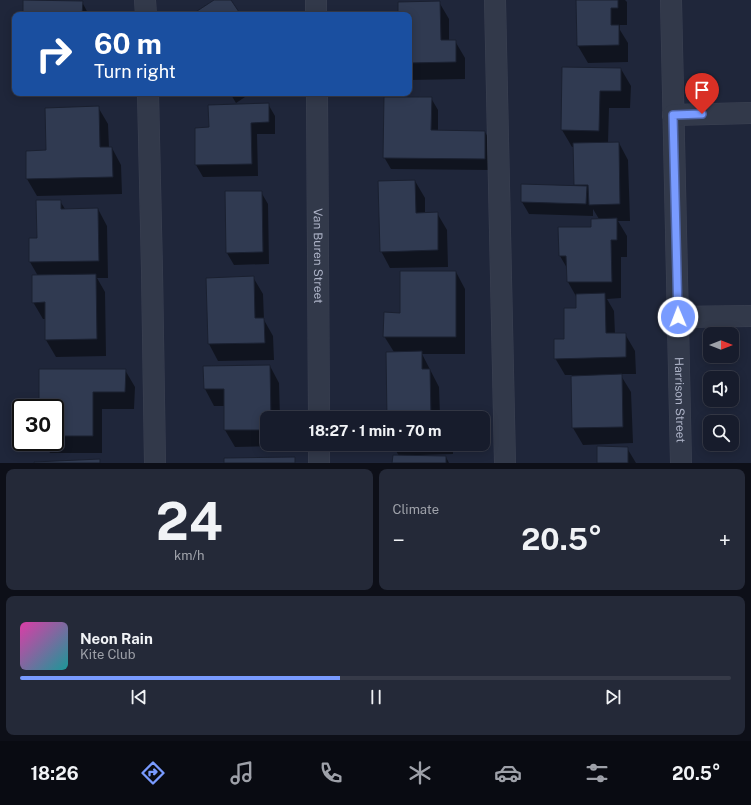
<!DOCTYPE html>
<html lang="en">
<head>
<meta charset="utf-8">
<style>
  :root { --surface:#171c2c; --page:#242938; --text:#f1f3f6; --muted:#9ea1a9; --line:#363a48; --accent:#799bff }
  body { margin:0; font-family:"Public Sans",sans-serif; background:var(--page); color:var(--text); height:100vh; display:flex; flex-direction:column; font-size:15px; white-space:nowrap }
  * { box-sizing:border-box; margin:0 }
  p { font-size:13px; color:var(--muted) }
  .icon { flex:none; width:22px; height:22px; fill:none; stroke:currentColor; stroke-width:2; stroke-linecap:round; stroke-linejoin:round }
  .map { position:relative; height:463px; overflow:hidden }
  .side { display:flex; flex-direction:column; gap:6px; padding:6px; background:#0d0f18; flex:1 }
  .side>* { flex:none }
  .banner { position:absolute; left:12px; top:12px; width:400px; height:84px; border-radius:8px; box-shadow:0 2px 10px #0003,0 0 0 1px var(--line); background:#1a4fa0; color:#fff; overflow:hidden }
  .needle { width:26px; rotate:90deg }
  .tools { position:absolute; left:703px; top:327px; display:grid; gap:8px }
  .tools a { display:grid; place-items:center; width:36px; height:36px; border-radius:8px; background:var(--surface); box-shadow:0 2px 10px #0003,0 0 0 1px var(--line); font-size:20px }
  .speed { position:absolute; left:12px; top:399px; display:flex; gap:8px; font-size:20px; font-weight:700; text-align:center }
  .speed>* { display:grid; place-content:center; width:52px; height:52px; border-radius:50%; background:var(--surface); box-shadow:0 2px 10px #0003,0 0 0 1px var(--line); line-height:1 }
  .speed .limit { border:2px solid #111; border-radius:6px; background:#fff; color:#111 }
  .pin { position:absolute; display:grid; place-items:center; width:34px; height:34px; color:#fff; margin:-41px -17px; border-radius:50% 50% 50% 0; rotate:-45deg; box-shadow:0 0 4px #0007 }
  .pin .icon { rotate:45deg }
  .me { position:absolute; width:44px; margin:-22px; rotate:359deg; stroke-linejoin:round; filter:drop-shadow(0 0 3px #0008) }
  .turn { display:flex; align-items:center; gap:14px; height:84px; padding:0 16px; font-size:18px }
  .turn .icon { width:52px; height:52px; stroke-width:2.5 }
  .turn b { display:block; font-size:28px; line-height:34px }
  .big { font-size:30px; font-weight:700; line-height:1.1 }
  .side .tile { flex:1; display:flex; flex-direction:column; justify-content:center; gap:6px; min-width:0; padding:0 14px; border-radius:8px; background:var(--page) }
  .side .dial { align-items:center; gap:0 }
  .dial b { font-size:52px; line-height:1 }
  .song { display:flex; align-items:center; gap:12px }
  .cover { width:48px; height:48px; border-radius:6px; background:linear-gradient(135deg,hsl(320 70% 55%),hsl(180 70% 35%)) }
  .played { height:4px; border-radius:2px; background:linear-gradient(90deg,var(--accent) 45%,var(--line) 45%) }
  .keys { display:flex; justify-content:space-around; direction:ltr }
  .heat { display:flex; justify-content:space-between; align-items:center; font-size:22px; direction:ltr }
  .side .tiles { flex:1; display:grid; gap:6px; grid-template-columns:1fr 1fr }
  .tile:last-child { grid-column:span 2 }
  .trip { position:absolute; left:260px; top:411px; width:230px; height:40px; border-radius:8px; background:var(--surface); box-shadow:0 2px 10px #0003,0 0 0 1px var(--line); font-weight:700; line-height:40px; text-align:center }
  .dock { display:flex; height:64px; justify-content:space-around; align-items:center; background:#090b12; color:var(--muted) }
  .dock .icon { width:28px; height:28px }
  .dock .on { color:var(--accent) }
  .dock b { font-size:18px; color:var(--text) }
  .map>svg:first-child { display:block }
  .shadow { fill:#0007 }
  .building { fill:#303a51; stroke:#1a2030 }
  .lines { fill:none; stroke-linecap:round; stroke-linejoin:round }
  .minor-casing { stroke:#3c4253; stroke-width:22 }
  .minor { stroke:#32394a; stroke-width:21 }
  .route-casing { stroke:#4f65a6; stroke-width:10 }
  .route { stroke:#799bff; stroke-width:7 }
  .labels { text-anchor:middle; dominant-baseline:central; stroke-width:4; stroke-linejoin:round; paint-order:stroke }
  .street-label { font-size:12px; fill:#adb3c7; stroke:#181e2e }
</style>
</head>
<body>
<div class="map">
<svg width="751" height="463" viewBox="0 0 751 463">
  <rect width="100%" height="100%" fill="#1f263a"/>
  <!-- shadow -->
  <path class="shadow" d="M577 0H625L627 2V25H620V30L628 43V62L588 63 578 46Z
    M82 2 89 15H24Z
    M439 2 449 19V41H455L465 58V79L409 80V15H399Z
    M621 69 631 86 630 108H609L608 143H619L628 160 630 221H618L627 236V257H621V298L607 299 614 311 615 334H625L635 351 636 374H620L631 392 633 443 583 445 573 428 572 375H565L555 358 565 340 577 309V298L568 282 567 268 560 256 592 228 599 219 593 209V216L529 214 522 202V185L575 186 574 147H572L562 130Z
    M45 93H100V96H46Z
    M230 93H251L236 103Z
    M431 98 438 110V131L485 132 492 144 491 170 391 169 384 157Z
    M268 104 275 116V134H257L258 176 203 177 196 165 210 128Z
    M98 107 108 124 109 148H112L121 165 122 194 37 196 27 179Z
    M415 181 425 198V213H437L447 230 448 267 390 268 381 251Z
    M261 192 268 204 269 264 234 265 227 253Z
    M60 201 65 209H98L107 226 108 278H97L105 292 106 356 56 357 46 340V319H43L33 302 38 276 30 262 38 239Z
    M456 272 465 289V354H422L439 387 440 416 444 418H388L394 352 384 336 401 314Z
    M253 277 263 294 264 320 273 336 274 360 218 361 209 344 207 279Z
    M270 366 279 383 280 418H267V444H280V446L235 447 225 430V406H214L205 389 204 367Z
    M125 370 135 387 134 409H102V453H50L44 442H55V408H40Z
    M392 444H453V454L420 455V456L446 457 449 463H393L399 456Z
    M627 448 636 463H598Z"/>
  <!-- building -->
  <path class="building" d="M23 0 83 1 82 15H23Z
    M214 0H231L241 15H191Z
    M576 0H618V8H611V25H619V45L577 46Z
    M440 1 441 40H456V62L409 63V15H398V2Z
    M562 67 621 68V91H600L599 131 561 130Z
    M384 97H432L431 130 485 131V159L383 158Z
    M269 103V122L251 123 252 164 195 165V128L209 127 208 105Z
    M99 106 100 147H112L113 177 26 179V151L46 150 45 108Z
    M619 142 620 204 589 205 588 185H574L573 143Z
    M415 180 416 213 438 212V250L380 252 378 181Z
    M521 184 587 186 586 204 521 202Z
    M225 191H262L263 252 226 253Z
    M36 200H61V209L98 208 99 261 29 262V238H37Z
    M617 218V240H611L612 282H567L566 256H559L558 227H591V219Z
    M400 271H456V337H383L384 312 400 313Z
    M96 274 97 339 45 340V302L32 303V275Z
    M254 276 255 318H264L265 343 208 344 206 278Z
    M605 293 606 333H626V357L554 359V339H564V308H576V294Z
    M422 351V369H430L431 416 444 415V418H387L386 352Z
    M270 365 271 418H267V430H224V389H204L203 366Z
    M39 369H126L125 392H93V436H55V408H39Z
    M622 374 623 427 572 428 571 376Z
    M597 446 628 447V463H597Z
    M393 455 446 456V463H392Z
    M295 457V463H224V458Z
    M100 459V463H34V462Z"/>
  <g class="lines">
    <defs>
      <g id="minor">
        <path d="M145 0 146 15"/>
        <path d="M316 0V15"/>
        <path d="M495 0 505 463"/>
        <path id="s1" d="M671 0 681 463"/>
        <path d="M148 93 152 271 155 463"/>
        <path id="s2" d="M317 93 319 418"/>
        <path d="M673 115 751 113"/>
        <path d="M678 317 751 316"/>
        <path d="M319 444V463"/>
      </g>
    </defs>
    <!-- minor casing -->
    <use href="#minor" class="minor-casing"/>
    <!-- minor -->
    <use href="#minor" class="minor"/>
  </g>
  <g class="lines">
    <defs>
      <path id="route" d="M678 317 673 115 702 114"/>
    </defs>
    <!-- route casing -->
    <use href="#route" class="route-casing"/>
    <!-- route -->
    <use href="#route" class="route"/>
  </g>
  <g class="labels">
    <!-- street labels -->
    <g class="street-label">
      <text stroke="none"><textPath href="#s2" startOffset="163">Van Buren Street</textPath></text>
      <text stroke="none"><textPath href="#s1" startOffset="400">Harrison Street</textPath></text>
    </g>
  </g>
</svg>
<div class="tools">
<a><svg class="needle" viewBox="-14 -14 28 28"><path d="M0-13l5 13h-10z" fill="#e53935"/><path d="M0 13l5-13h-10z" fill="#9ea1a9"/></svg></a>
<a><svg class="icon" aria-label="sound" viewBox="0 0 24 24"><path d="M4 9h4l5-4v14l-5-4H4zM17 9q2 3 0 6"/></svg></a>
<a><svg class="icon" aria-label="search" viewBox="0 0 24 24"><circle cx="10" cy="10" r="6"/><path d="M15 15l6 6"/></svg></a>
</div>
<div class="speed"><div class="limit">30</div></div>
<div class="pin" style="left:702px;top:114px;background:#d93025"><svg class="icon" aria-label="arrive" viewBox="0 0 24 24"><path d="M6 21V4h12l-3 4 3 4H6"/></svg></div>
<svg class="me" style="left:678px;top:317px" viewBox="-20 -20 40 40"><circle r="17" fill="#799bff" stroke="#fff" stroke-width="3"/><path d="M0-11L8 9 0 5-8 9z" fill="#fff"/></svg>
<div class="trip">18:27 · 1 min · 70 m</div>
<div class="banner">
<div class="turn"><svg class="icon" aria-label="right" viewBox="0 0 24 24"><path d="M7 20v-9h11M14 6l5 5-5 5"/></svg><div><b>60 m</b>Turn right</div></div>
</div>
</div>
<section class="side">
<div class="tiles">
<div class="tile dial"><b>24</b><p>km/h</p></div>
<div class="tile"><p>Climate</p>
<div class="heat"><a>−</a><b class="big">20.5°</b><a>+</a></div>
</div>
<div class="tile">
<div class="song"><i class="cover"></i><div><b>Neon Rain</b><p>Kite Club</p></div></div>
<div class="played"></div>
<div class="keys"><svg class="icon" aria-label="previous" viewBox="0 0 24 24"><path d="M18 5L8 12l10 7zM5 5v14"/></svg><svg class="icon" aria-label="pause" viewBox="0 0 24 24"><path d="M8 5v14M16 5v14"/></svg><svg class="icon" aria-label="next" viewBox="0 0 24 24"><path d="M6 5l10 7-10 7zM19 5v14"/></svg></div>
</div>
</div>
</section>
<nav class="dock">
<b>18:26</b>
<svg class="icon on" aria-label="directions" viewBox="0 0 24 24"><path d="M12 3l9 9-9 9-9-9zM9 14v-3h6M13 9l2 2-2 2"/></svg>
<svg class="icon" aria-label="music" viewBox="0 0 24 24"><path d="M9 18V5l10-2v13"/><circle cx="6" cy="18" r="3"/><circle cx="16" cy="16" r="3"/></svg>
<svg class="icon" aria-label="phone" viewBox="0 0 24 24"><path d="M5 4h4l2 5-3 2q2 4 5 5l2-3 5 2v4C11 20 4 13 5 4z"/></svg>
<svg class="icon" aria-label="climate" viewBox="0 0 24 24"><path d="M12 3v18M4 7l16 10M4 17L20 7"/></svg>
<svg class="icon" aria-label="car" viewBox="0 0 24 24"><path d="M5 17H2v-5l4-1 3-4h7l3 4 3 1v5h-3M9 17h6M6 11h13"/><circle cx="7" cy="17" r="2"/><circle cx="17" cy="17" r="2"/></svg>
<svg class="icon" aria-label="filters" viewBox="0 0 24 24"><path d="M4 7h16M4 17h16"/><circle cx="9" cy="7" r="2"/><circle cx="15" cy="17" r="2"/></svg>
<b>20.5°</b>
</nav>
</body>
</html>
